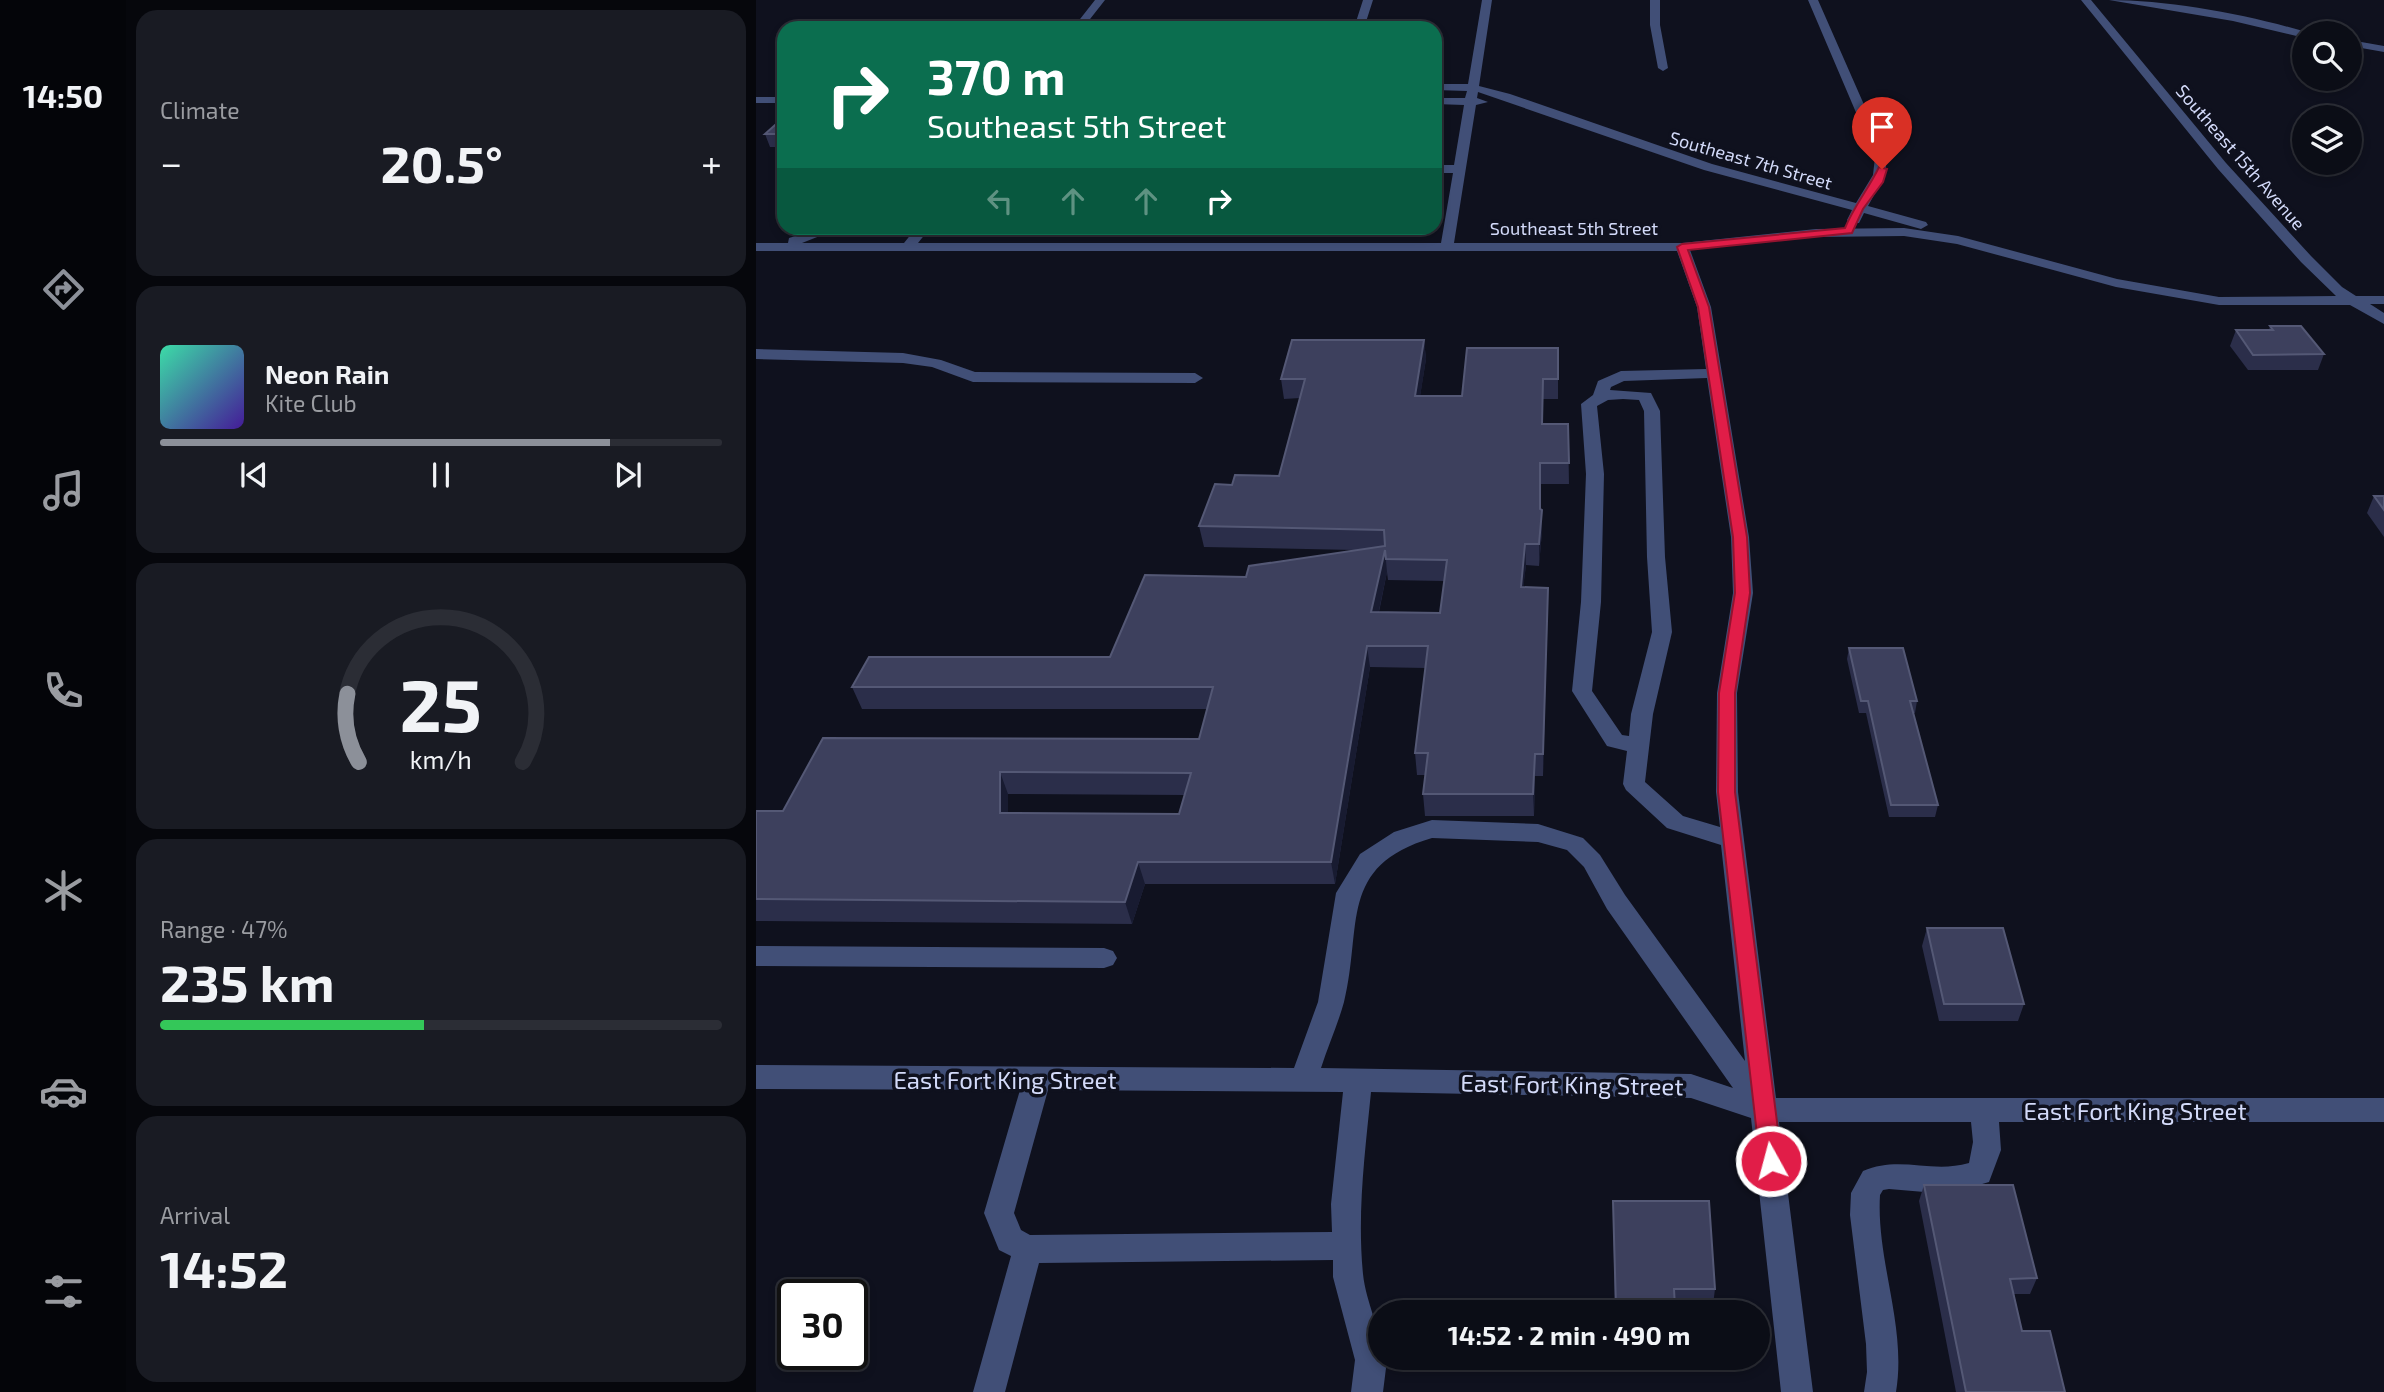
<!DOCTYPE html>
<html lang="en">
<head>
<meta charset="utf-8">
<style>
  :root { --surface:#0b0d16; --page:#191b23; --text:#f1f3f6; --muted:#9a9ca1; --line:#2b2d35; --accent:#8c9099 }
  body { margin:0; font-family:"Exo 2",sans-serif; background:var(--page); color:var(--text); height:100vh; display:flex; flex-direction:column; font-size:26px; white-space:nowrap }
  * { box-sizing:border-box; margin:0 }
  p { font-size:23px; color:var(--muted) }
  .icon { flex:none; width:38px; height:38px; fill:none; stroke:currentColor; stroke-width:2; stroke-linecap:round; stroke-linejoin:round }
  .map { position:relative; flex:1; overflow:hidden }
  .side { display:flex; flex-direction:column; gap:10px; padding:10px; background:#06070c; width:630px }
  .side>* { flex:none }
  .banner { position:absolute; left:21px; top:21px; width:665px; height:214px; border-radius:21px; box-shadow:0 4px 10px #0003,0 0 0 2px var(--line); background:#0b6e4f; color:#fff; overflow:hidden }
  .fabs { position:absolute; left:1536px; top:21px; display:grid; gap:14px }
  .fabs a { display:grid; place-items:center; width:70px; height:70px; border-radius:50%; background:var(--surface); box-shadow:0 4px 10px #0003,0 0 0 2px var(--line); font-size:35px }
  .speed { position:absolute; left:21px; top:1279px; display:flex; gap:14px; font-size:35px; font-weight:700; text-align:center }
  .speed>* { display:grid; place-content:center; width:91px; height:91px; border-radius:50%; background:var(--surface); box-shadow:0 4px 10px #0003,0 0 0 2px var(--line); line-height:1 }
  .speed .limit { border:4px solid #111; border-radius:10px; background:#fff; color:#111 }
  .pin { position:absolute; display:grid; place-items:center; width:60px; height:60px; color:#fff; margin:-72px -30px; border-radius:50% 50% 50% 0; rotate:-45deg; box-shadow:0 0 7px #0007 }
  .pin .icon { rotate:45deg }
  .me { position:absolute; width:77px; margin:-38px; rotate:353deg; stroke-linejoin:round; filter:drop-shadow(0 0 5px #0008) }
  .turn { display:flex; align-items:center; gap:24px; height:147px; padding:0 35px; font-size:32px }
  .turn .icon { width:91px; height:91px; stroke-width:2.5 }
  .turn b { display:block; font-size:49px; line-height:60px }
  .lanes { display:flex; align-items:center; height:66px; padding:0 35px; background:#0003; justify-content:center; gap:35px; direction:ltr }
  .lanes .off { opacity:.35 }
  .big { font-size:52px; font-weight:700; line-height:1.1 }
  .side .widget { flex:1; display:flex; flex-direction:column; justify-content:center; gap:10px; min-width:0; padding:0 24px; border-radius:21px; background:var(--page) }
  .side .dial { align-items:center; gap:0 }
  .dial svg { height:182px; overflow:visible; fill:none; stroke:var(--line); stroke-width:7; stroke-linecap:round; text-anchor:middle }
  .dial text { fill:var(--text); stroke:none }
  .song { display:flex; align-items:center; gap:21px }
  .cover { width:84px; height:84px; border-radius:10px; background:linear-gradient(135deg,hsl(160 70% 55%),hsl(260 70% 35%)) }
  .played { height:7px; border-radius:4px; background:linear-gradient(90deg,var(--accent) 80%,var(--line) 80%) }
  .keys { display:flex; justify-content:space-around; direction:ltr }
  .heat { display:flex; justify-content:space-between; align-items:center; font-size:38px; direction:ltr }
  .charge { height:10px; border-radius:5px; background:linear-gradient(90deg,#34c759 47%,var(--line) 0) }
  .trip { position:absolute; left:612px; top:1300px; width:402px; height:70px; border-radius:35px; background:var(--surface); box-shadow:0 4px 10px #0003,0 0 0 2px var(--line); font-weight:700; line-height:70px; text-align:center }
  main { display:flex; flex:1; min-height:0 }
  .menu { display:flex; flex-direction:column; width:126px; justify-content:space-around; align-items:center; background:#040509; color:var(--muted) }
  .menu .icon { width:49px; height:49px }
  .menu .current { color:var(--accent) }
  .menu b { font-size:32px; color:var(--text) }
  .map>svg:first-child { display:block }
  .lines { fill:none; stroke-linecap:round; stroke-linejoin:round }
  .minor { fill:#414f77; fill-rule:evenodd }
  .wall { fill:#2b2e4a; fill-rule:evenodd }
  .shaded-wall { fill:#181b31 }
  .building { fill:#3d405d; stroke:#545875; stroke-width:2; fill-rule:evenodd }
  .route { fill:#e11d48; stroke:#92132f; stroke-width:2 }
  .labels { text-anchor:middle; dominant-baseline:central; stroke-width:7; stroke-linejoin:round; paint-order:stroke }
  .far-street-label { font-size:18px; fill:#d3daf9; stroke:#0f111e }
  .near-street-label { font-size:24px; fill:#d3daf9; stroke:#0f111e }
</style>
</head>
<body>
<main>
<nav class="menu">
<b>14:50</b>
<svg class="icon current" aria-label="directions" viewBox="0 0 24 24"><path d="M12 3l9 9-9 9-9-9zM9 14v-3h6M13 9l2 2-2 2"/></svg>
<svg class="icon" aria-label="music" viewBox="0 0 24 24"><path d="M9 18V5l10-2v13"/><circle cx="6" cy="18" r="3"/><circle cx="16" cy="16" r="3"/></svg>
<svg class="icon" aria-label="phone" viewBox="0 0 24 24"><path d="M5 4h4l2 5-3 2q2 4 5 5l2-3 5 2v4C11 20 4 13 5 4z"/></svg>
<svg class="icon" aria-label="climate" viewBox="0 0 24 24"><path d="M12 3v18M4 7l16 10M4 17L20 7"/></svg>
<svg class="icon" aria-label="car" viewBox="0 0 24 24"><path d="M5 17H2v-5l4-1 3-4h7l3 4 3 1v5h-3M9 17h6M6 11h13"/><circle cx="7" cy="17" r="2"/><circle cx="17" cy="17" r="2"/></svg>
<svg class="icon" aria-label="filters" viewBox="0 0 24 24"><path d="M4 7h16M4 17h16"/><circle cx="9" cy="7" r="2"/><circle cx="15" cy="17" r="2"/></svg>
</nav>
<section class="side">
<div class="widget"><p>Climate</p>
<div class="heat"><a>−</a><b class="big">20.5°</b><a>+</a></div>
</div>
<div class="widget">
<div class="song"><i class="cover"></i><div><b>Neon Rain</b><p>Kite Club</p></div></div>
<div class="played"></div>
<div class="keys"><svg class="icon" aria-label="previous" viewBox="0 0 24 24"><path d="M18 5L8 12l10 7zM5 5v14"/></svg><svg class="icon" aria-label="pause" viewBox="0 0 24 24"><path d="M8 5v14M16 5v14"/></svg><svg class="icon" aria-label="next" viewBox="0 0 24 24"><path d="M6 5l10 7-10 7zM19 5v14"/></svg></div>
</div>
<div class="widget dial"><svg viewBox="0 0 100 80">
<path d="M14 69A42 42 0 1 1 86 69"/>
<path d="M14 69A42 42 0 0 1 9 39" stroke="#8c9099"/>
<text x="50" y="56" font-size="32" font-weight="700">25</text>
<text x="50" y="72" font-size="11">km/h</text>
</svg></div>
<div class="widget"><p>Range · 47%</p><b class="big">235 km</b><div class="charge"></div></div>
<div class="widget"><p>Arrival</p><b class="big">14:52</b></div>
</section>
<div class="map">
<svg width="1628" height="1392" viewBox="0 0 1628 1392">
  <rect width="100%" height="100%" fill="#0f111e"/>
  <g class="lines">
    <!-- minor -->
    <path class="minor" d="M339 0H349L327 28H317Z
      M607 0H617L608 28H598Z
      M726 0H736L723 86 754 94 956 164 1100 203 1117 175 1119 157 1052 0H1062L1131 157 1129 175 1112 206 1170 222 1172 225 1165 229 1108 213 1103 223H1093L1091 220 1096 210 948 170 722 92 721 98 732 102 720 105 698 243H926L1060 229 1148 228 1202 236 1361 279 1463 297 1580 296 1545 262 1462 169 1325 0H1335L1470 163 1555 256 1586 287 1600 296H1628V304H1614L1628 313V324L1594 305H1463L1360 287 1201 244 1148 236 1060 237 934 250 955 307 993 537 997 593 981 693 982 792 1020 1098H1628V1122H1243L1245 1150 1233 1182 1192 1194 1133 1189 1127 1190 1124 1195C1120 1261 1151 1326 1140 1392H1108L1111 1372 1110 1344 1094 1215 1095 1193 1107 1171C1144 1155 1175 1174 1213 1163L1217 1142 1215 1122H1023L1057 1392H1025L995 1118 935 1098 615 1092C609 1153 601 1213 607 1274 610 1303 625 1328 625 1358L631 1360 627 1392H595L599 1360 577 1277V1260L283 1263 249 1392H217L255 1256 243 1250 228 1213 264 1090 0 1089V1065L538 1068 562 1002 580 893 604 854 638 832 676 820 782 824 827 838 844 855 869 895 989 1061 965 845 911 828 870 790 867 784 871 751 851 746 816 691 825 602 830 474 825 404 837 395 842 381 865 371 950 369 941 307 921 251H0V243H32L33 238 65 228H84L46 243H148L160 228H174L162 243H685L697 173H679V165H698L708 105 679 104V98H709L711 91 679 90V84H712ZM951 378 975 537 977 593 961 693 960 792 964 827 927 816 889 782 897 714 916 632 909 557 904 411 895 393 854 390 855 387 868 381ZM867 399 883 400 888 411 891 557 896 632 875 714 873 736 866 735 836 691 845 602 848 474 841 406 852 400ZM676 838 782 842 811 850 828 867 851 909 977 1088 935 1074 565 1068C572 1046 582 1024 588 1002 607 926 581 866 676 838ZM292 1090 587 1092 575 1204 576 1232 274 1235 265 1230 258 1213Z
      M894 0H904V25L912 68 907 71 902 68 894 25Z
      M1353 0C1414 0 1495 15 1553 33H1549V38L1477 21Z
      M1594 40 1628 46V52L1594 46Z
      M0 97H28V103H0Z
      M0 349 147 353 185 360 219 372 439 373 447 378 439 383 217 382 176 367 147 363 0 359Z
      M0 946 348 948 357 951 361 958 357 965 348 968 0 966Z"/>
  </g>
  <!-- wall -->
  <path class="wall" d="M28 117V147H14L9 134Z
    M1514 326 1568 354 1562 370H1492L1474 346 1480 330H1513Z
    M668 340 670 359 664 396H706L802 348V399H787V424H812L813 484H785L784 510 786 531 783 566 770 565 767 587 792 588 787 776H779L778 816H669L667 794 669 775H661L659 753 670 668 614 667 579 884H389L376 924 0 921V811H27L67 738 443 739 451 709H106L96 687 354 657 490 577 599 550 448 547 443 526 476 485 523 476 544 398 528 399 525 379ZM631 572 632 580 688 581 684 613 623 612ZM252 794 429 795 423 814 252 813Z
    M1618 496H1628V537L1611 513Z
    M1093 648 1161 701 1159 713H1157L1182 805 1179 817H1133L1110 713H1103L1091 659Z
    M1171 928 1268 1004 1262 1021H1183L1166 946Z
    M1168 1185 1281 1278 1274 1294H1258L1266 1331 1309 1392H1200L1163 1201Z
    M857 1201 959 1289 957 1305H919L918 1312H859L857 1217Z"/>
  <!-- shaded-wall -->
  <path class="shaded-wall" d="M668 340 670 359 661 416 659 396Z
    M786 510V531L783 566V544Z
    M769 544 770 565 765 609V587Z
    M629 550 631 572 618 634 615 612Z
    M792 588V609L787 776V754Z
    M611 646 614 667 579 884 575 862Z
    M779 754V776L778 816 777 794Z
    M244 772 252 794V835L244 813Z
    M382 862 389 884 376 924 369 902Z"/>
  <!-- building -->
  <path class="building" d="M28 117V134H9Z
    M1514 326H1545L1568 354 1497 355 1480 330H1517Z
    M536 340H668L659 396H706L711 348H802V379H787L786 424H812L813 463H784V509L786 510 783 544H769L765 587 792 588 787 754H779L777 794H667L672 753H659L672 646H611L575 862H382L369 902 0 899V811H27L67 738 443 739 457 687H96L113 657H354L389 575 490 577 493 566 629 546 628 530 443 526 459 484 476 485 479 475 523 476 549 379H525ZM629 550 630 559 691 560 684 613 615 612ZM244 772 435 773 423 814 244 813Z
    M1618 496H1628V510Z
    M1093 648H1147L1161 701H1154L1182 805H1135L1112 701H1105Z
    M1171 928H1247L1268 1004H1188Z
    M1168 1185H1257L1281 1278 1254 1279 1266 1331H1294L1309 1392H1210Z
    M857 1201H953L959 1289H918L919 1308H860Z"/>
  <!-- route -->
  <path class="route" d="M1123 167 1131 169 1127 182 1107 209 1096 233 932 250 953 307 991 537 994 593 979 693V792L1026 1161 1022 1168 1015 1171 1007 1168 1004 1161 962 792 963 693 979 593 977 537 942 307 921 247 926 244 1089 228C1098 206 1113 188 1123 167Z"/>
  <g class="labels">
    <!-- far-street labels -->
    <g class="far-street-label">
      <text transform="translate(1485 157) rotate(49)">Southeast 15th Avenue</text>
      <text transform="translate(995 160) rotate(16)">Southeast 7th Street</text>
      <text x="818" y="228">Southeast 5th Street</text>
    </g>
    <!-- near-street labels -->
    <g class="near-street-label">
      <text x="249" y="1079">East Fort King Street</text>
      <text transform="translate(816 1084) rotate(1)">East Fort King Street</text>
      <text x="1379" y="1110">East Fort King Street</text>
    </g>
  </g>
</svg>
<div class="fabs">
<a><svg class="icon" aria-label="search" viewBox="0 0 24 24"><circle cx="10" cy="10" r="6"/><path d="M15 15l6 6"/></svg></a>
<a><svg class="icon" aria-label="layers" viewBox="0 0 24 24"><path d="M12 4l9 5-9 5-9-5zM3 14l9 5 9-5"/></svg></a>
</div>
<div class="speed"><div class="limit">30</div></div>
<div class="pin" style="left:1126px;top:169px;background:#d93025"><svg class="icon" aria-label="arrive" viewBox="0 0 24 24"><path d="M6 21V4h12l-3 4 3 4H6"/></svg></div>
<svg class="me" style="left:1015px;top:1161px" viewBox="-20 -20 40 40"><circle r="17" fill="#e11d48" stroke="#fff" stroke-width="3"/><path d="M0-11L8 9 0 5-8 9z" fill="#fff"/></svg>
<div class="trip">14:52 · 2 min · 490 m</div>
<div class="banner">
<div class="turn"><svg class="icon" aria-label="right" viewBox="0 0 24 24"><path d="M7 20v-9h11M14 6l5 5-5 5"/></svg><div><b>370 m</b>Southeast 5th Street</div></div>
<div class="lanes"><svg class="icon off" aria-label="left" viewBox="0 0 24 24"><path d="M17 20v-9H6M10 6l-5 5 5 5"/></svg><svg class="icon off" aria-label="ahead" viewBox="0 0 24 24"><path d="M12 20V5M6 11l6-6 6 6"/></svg><svg class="icon off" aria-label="ahead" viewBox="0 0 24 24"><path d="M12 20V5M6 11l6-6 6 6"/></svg><svg class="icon" aria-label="right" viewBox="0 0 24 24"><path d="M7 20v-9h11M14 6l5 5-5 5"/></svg></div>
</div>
</div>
</main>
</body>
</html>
